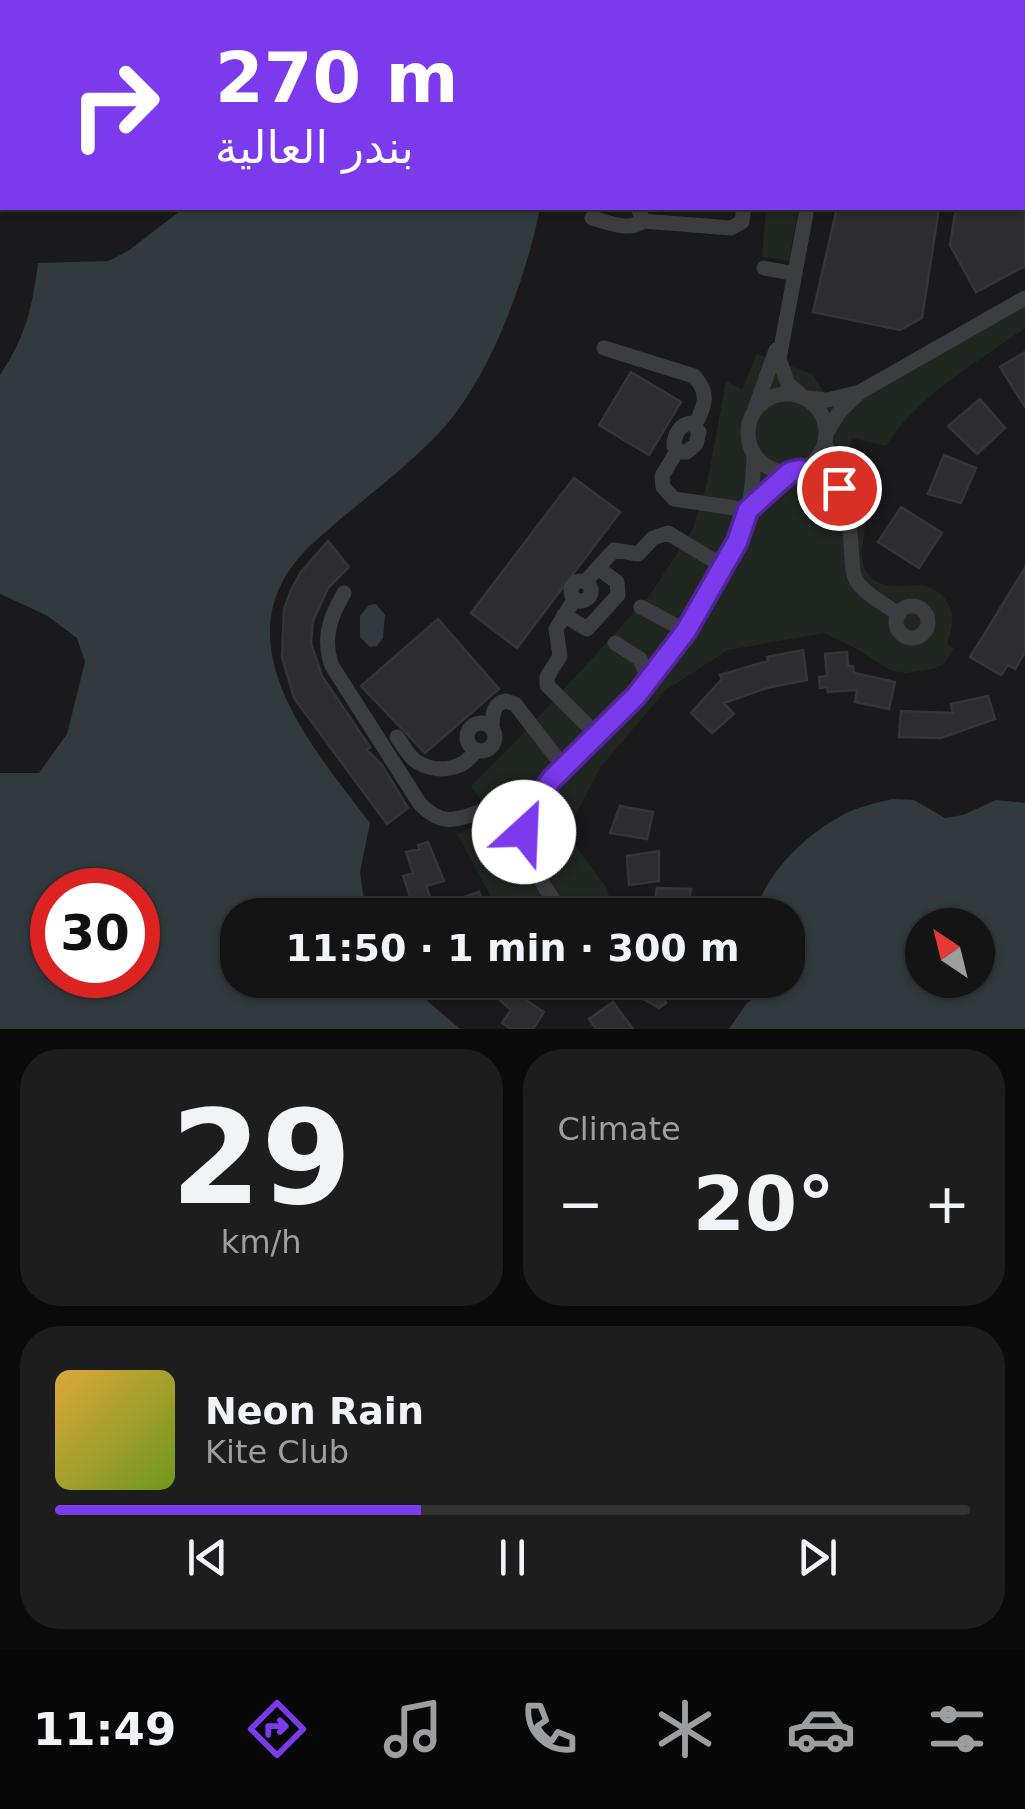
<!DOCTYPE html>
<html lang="en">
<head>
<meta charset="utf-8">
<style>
  :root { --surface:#141415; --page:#1d1d1e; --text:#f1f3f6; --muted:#9d9ea0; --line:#333334; --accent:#7c3aed }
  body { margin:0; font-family:"DejaVu Sans",Vazirmatn,sans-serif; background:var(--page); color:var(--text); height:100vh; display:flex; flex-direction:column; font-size:38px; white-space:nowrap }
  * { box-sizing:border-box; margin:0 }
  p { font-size:32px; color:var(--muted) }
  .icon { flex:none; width:55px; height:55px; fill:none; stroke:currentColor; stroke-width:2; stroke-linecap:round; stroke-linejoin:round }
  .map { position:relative; height:1029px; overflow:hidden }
  .drawer { display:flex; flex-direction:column; gap:20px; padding:20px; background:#0b0b0c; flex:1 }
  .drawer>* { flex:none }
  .hud { position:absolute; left:0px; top:0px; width:1025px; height:210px; box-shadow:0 2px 8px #0004,0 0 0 2px var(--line); background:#7c3aed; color:#fff; overflow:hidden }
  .needle { width:65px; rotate:325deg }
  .fabs { position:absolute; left:905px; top:908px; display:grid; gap:20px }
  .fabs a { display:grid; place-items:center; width:90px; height:90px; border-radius:50%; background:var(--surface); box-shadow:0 2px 8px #0004,0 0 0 2px var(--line); font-size:50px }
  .speed { position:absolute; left:30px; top:868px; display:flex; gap:20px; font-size:50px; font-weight:700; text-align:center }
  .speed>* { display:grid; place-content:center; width:130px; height:130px; border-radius:50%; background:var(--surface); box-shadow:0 2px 8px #0004,0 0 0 2px var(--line); line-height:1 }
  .speed .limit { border:15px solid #d22; background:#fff; color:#111 }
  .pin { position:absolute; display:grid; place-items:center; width:85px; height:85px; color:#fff; margin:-42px; border:5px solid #fff; border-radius:50%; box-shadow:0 2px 10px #0007 }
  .me { position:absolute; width:110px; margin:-55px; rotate:25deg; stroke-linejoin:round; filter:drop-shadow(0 0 8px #0008) }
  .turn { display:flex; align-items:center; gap:35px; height:210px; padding:0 50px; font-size:45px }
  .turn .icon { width:130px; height:130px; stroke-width:2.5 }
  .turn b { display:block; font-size:70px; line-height:85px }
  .big { font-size:75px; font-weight:600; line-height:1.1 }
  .drawer .tile { flex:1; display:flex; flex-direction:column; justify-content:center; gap:15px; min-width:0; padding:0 35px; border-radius:40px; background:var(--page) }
  .drawer .dial { align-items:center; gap:0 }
  .dial b { font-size:130px; line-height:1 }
  .song { display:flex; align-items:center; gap:30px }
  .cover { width:120px; height:120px; border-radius:15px; background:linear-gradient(135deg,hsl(40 70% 55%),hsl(80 70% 35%)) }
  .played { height:10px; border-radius:5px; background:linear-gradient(90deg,var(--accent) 40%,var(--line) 40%) }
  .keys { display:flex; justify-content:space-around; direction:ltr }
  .heat { display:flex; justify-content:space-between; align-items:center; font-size:55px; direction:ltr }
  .drawer .tiles { flex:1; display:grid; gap:20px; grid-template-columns:1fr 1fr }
  .tile:last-child { grid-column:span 2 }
  .trip { position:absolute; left:220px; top:898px; width:585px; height:100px; border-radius:40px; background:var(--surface); box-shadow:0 2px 8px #0004,0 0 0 2px var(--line); font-weight:600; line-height:100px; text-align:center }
  .tab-bar { display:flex; height:160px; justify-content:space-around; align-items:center; background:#080808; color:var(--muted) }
  .tab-bar .icon { width:70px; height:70px }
  .tab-bar .active { color:var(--accent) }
  .tab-bar b { font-size:45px; color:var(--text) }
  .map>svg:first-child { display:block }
  .green { fill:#202721 }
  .water { fill:#313a3f; fill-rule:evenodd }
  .building { fill:#2d2d30; stroke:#343538; stroke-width:2.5 }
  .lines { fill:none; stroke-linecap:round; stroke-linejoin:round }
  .minor { stroke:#3b3d40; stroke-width:15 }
  .route-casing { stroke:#51269a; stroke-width:25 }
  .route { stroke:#7c3aed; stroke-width:18 }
</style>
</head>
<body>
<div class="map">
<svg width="1025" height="1029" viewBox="0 0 1025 1029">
  <rect width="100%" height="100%" fill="#1a1a1c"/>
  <!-- green -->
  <path class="green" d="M766 208H798L789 261 762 257Z
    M1025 305V328C977 362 917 396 886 446L852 438C839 483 862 480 865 517 867 538 854 559 870 576 894 600 923 570 946 600 956 614 952 629 947 644L954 648 944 664 933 669 905 673 890 670 857 649 824 633 728 650 666 690 600 768 571 824 568 836 606 887 616 915H501L457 834 488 820 486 806 471 786 534 722 650 595 693 529 707 483 726 381 742 390 757 354 812 374 839 416 855 402Z"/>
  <!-- water -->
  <path class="water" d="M184 208H540C526 279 489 381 438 434 399 475 353 506 312 544 214 636 310 744 370 823L360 872 366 915H238V980H403L460 1029H0V773H39L67 734 85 662 77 638 46 615 0 594V375C26 336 32 309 38 263L108 261 128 251ZM138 890V975H52V890Z
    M376 604 385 615 383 638 377 646 370 647 360 637V616L369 605Z
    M893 799 914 800 945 818 963 815 996 800 1025 803V1029H729L746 1004 766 988 767 980H788V915H755C764 875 805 835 841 816 857 807 875 803 893 799ZM978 925V980H922V925Z"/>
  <!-- building -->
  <path class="building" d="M837 208H939L922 318 900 330 813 312Z
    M956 208H1025V266L976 292 950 245Z
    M1025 352V407L1000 367Z
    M631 372 681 402 649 455 599 425Z
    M980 399 1005 428 977 454 948 426Z
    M944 455 976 468 961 503 928 494Z
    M574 478 620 512 517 648 471 613Z
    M901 507 942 533 919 568 878 542Z
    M328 541 349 567 328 588 313 621 311 643 322 676 370 747 367 750 382 765 408 808 387 824 294 698 282 657 284 609 291 590 301 572Z
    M1025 568V652L1015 669 1008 665 1001 675 970 657Z
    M438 619 499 689 425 753 361 686Z
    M803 650 807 680 767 688 724 703 734 714 712 733 691 713 722 679 720 675 768 661 767 657Z
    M847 652 848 666H853L854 673 895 682 889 709 855 702 857 690 828 692 827 687 820 688 819 677 827 676 825 654Z
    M988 696 995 719 941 738 899 737 901 711 953 713 951 704Z
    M620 806 653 812 647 839 610 833Z
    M428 842 444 881 426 886 432 902 443 898 445 903 479 892 485 908 460 915H397L414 908 403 876 413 873 406 852 419 849 418 845Z
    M659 851V881L629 885 627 856Z
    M657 888 691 889 687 915H652Z
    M477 980H518L509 989 544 1012 533 1029H511L502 1023 511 1010Z
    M610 980H668L675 985 664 999 666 1003 659 1008Z
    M613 1002 633 1029H596L589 1019Z"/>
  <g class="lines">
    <!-- minor -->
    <path class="minor" d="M811 0 812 2
      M1024 0 1025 6
      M1022 114 1025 113
      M638 208 643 221 731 228 742 222 744 208
      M592 218C607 222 629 232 643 221
      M764 268 795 274
      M604 348 694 376C710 393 705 406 695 425
      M748 433a39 39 0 1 1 78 0a39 39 0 1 1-78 0Z
      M802 396 788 384 779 359 807 208
      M807 398 827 400 856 393
      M755 409 776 350
      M692 423 699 432 696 444 687 452H679L674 446C674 435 680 423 692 423Z
      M827 432 840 411 860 392 1025 298
      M825 443C833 468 844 493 848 519 859 579 836 576 899 614
      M677 451 662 476 663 487 674 499 748 510
      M800 470 839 488
      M751 507 790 472
      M571 591a10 10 0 1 1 20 0a10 10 0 1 1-20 0Z
      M585 582 614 550 638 554 653 538 668 533 723 566
      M344 593C330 617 322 639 332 666L420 804C449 834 465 812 497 808 509 806 519 809 530 812
      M574 600 556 629 560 656 547 677V685L598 736
      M896 622a16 16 0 1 1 32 0a16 16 0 1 1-32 0Z
      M641 607 686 631
      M564 615 587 629 618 595 617 582 598 568
      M615 643 640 659 649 680
      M467 737a14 14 0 1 1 28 0a14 14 0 1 1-28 0Z
      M492 725C493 714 493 703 506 701L515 704 563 766
      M397 737C403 745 409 757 417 762 437 774 464 770 475 751
      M558 907C544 885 522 858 525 831 528 790 570 761 598 736 611 724 623 710 635 697 678 650 733 570 748 508 753 490 753 473 754 455
      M552 914 558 907 569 904 584 915"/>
  </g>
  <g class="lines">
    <defs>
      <path id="route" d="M524 832 536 801 552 779 636 696 686 631 737 542 748 510 790 472 800 470 839 488"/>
    </defs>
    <!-- route casing -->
    <use href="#route" class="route-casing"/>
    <!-- route -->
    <use href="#route" class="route"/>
  </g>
</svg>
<div class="fabs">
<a><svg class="needle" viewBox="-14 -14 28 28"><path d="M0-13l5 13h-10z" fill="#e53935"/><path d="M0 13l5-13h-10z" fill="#9d9ea0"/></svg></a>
</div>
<div class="speed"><div class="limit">30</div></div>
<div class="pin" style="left:839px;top:488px;background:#d93025"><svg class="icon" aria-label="arrive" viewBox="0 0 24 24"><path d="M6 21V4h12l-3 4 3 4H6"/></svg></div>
<svg class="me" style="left:524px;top:832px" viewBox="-20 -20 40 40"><circle r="19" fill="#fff"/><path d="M0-13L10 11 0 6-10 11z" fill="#7c3aed"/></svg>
<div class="trip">11:50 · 1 min · 300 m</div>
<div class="hud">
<div class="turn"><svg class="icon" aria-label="right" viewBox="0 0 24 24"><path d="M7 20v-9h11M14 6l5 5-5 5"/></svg><div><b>270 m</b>بندر العالية</div></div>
</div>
</div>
<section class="drawer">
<div class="tiles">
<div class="tile dial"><b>29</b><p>km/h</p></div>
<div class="tile"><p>Climate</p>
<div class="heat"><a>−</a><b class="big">20°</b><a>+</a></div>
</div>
<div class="tile">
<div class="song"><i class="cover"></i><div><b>Neon Rain</b><p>Kite Club</p></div></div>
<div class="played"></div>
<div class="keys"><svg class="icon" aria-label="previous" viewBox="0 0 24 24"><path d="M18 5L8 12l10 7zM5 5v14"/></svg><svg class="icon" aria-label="pause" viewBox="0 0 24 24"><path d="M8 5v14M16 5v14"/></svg><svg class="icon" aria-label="next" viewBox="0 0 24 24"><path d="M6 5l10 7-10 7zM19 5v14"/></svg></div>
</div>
</div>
</section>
<nav class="tab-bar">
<b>11:49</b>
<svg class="icon active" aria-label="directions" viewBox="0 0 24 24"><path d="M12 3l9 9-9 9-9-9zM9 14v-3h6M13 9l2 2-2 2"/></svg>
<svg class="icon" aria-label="music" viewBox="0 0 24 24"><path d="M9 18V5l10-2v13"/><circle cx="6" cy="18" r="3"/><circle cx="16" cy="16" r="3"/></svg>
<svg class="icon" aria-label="phone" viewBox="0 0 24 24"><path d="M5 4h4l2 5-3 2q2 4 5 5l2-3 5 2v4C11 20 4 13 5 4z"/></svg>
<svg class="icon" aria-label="climate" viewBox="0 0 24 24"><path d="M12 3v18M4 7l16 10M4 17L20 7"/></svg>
<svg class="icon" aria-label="car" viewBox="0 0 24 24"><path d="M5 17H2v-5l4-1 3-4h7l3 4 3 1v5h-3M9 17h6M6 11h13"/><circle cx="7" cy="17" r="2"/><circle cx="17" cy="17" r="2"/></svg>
<svg class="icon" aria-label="filters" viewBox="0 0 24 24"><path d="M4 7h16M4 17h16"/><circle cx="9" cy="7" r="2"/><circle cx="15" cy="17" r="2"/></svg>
</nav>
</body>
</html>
